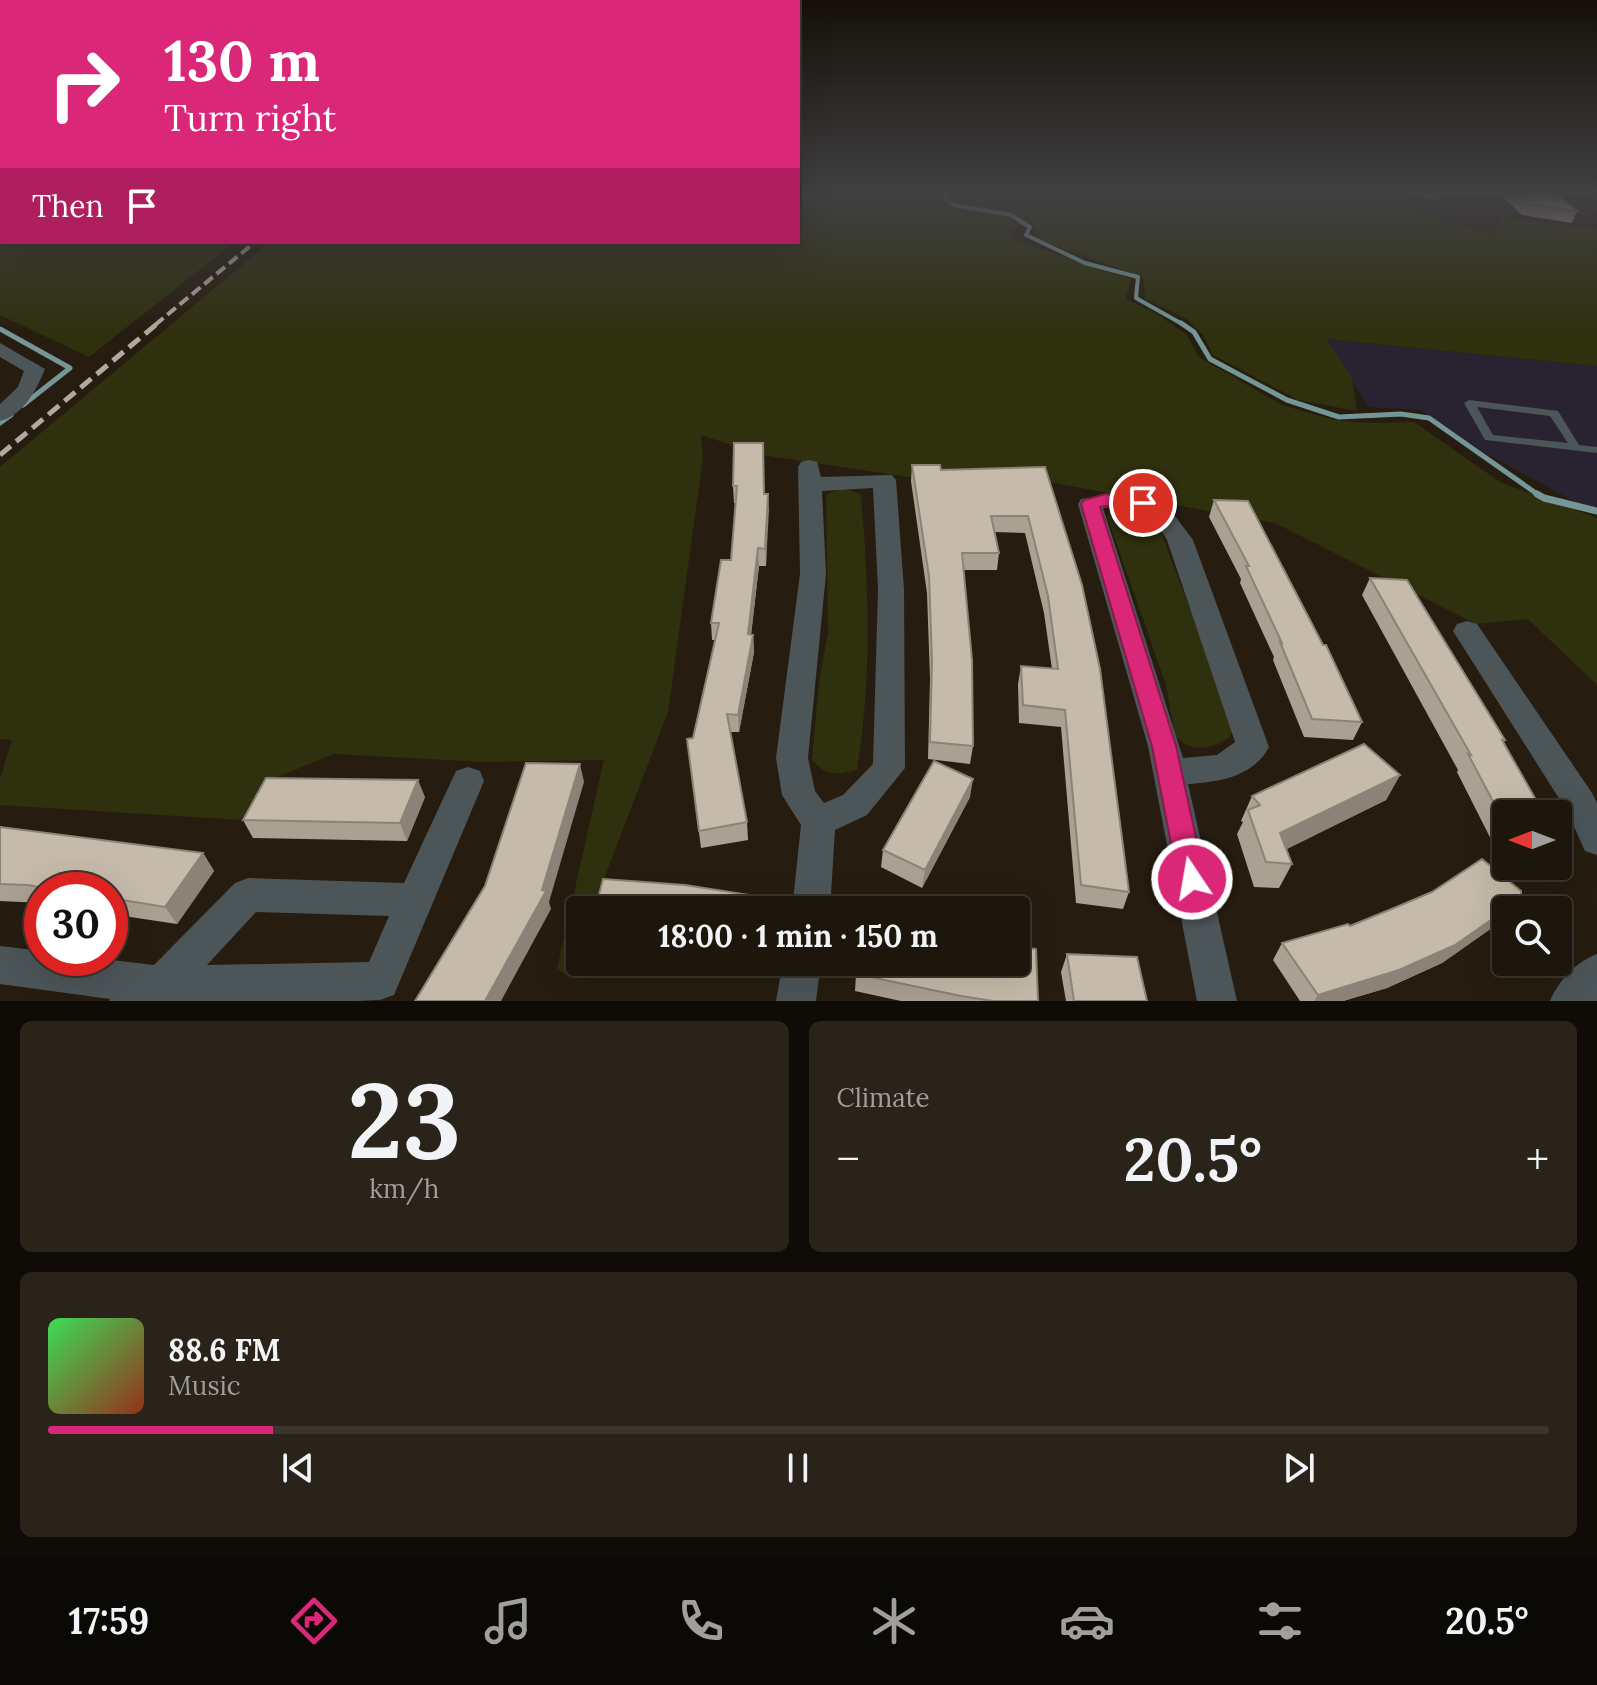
<!DOCTYPE html>
<html lang="en">
<head>
<meta charset="utf-8">
<style>
  :root { --surface:#1c160c; --page:#29231a; --text:#f1f3f6; --muted:#a09f9d; --line:#3a352d; --accent:#db2777 }
  body { margin:0; font-family:Lora,serif; background:var(--page); color:var(--text); height:100vh; display:flex; flex-direction:column; font-size:30px; white-space:nowrap }
  * { box-sizing:border-box; margin:0 }
  p { font-size:26px; color:var(--muted) }
  .icon { flex:none; width:44px; height:44px; fill:none; stroke:currentColor; stroke-width:2; stroke-linecap:round; stroke-linejoin:round }
  .map { position:relative; height:1001px; overflow:hidden }
  .panel { display:flex; flex-direction:column; gap:20px; padding:20px; background:#0f0c07; flex:1 }
  .panel>* { flex:none }
  .top-card { position:absolute; left:0px; top:0px; width:800px; height:244px; box-shadow:0 8px 32px #0002,0 0 0 2px var(--line); background:#db2777; color:#fff; overflow:hidden }
  .needle { width:52px; rotate:270deg }
  .buttons { position:absolute; left:1492px; top:800px; display:grid; gap:16px }
  .buttons a { display:grid; place-items:center; width:80px; height:80px; border-radius:8px; background:var(--surface); box-shadow:0 8px 32px #0002,0 0 0 2px var(--line); font-size:40px }
  .speed { position:absolute; left:24px; top:872px; display:flex; gap:16px; font-size:40px; font-weight:700; text-align:center }
  .speed>* { display:grid; place-content:center; width:104px; height:104px; border-radius:50%; background:var(--surface); box-shadow:0 8px 32px #0002,0 0 0 2px var(--line); line-height:1 }
  .speed .limit { border:12px solid #d22; background:#fff; color:#111 }
  .pin { position:absolute; display:grid; place-items:center; width:68px; height:68px; color:#fff; margin:-34px; border:4px solid #fff; border-radius:50%; box-shadow:0 2px 8px #0007 }
  .me { position:absolute; width:88px; margin:-44px; rotate:348deg; stroke-linejoin:round; filter:drop-shadow(0 0 6px #0008) }
  .turn { display:flex; align-items:center; gap:28px; height:168px; padding:0 32px; font-size:36px }
  .turn .icon { width:104px; height:104px; stroke-width:2.5 }
  .turn b { display:block; font-size:56px; line-height:68px }
  .then { display:flex; align-items:center; height:76px; padding:0 32px; background:#0003; gap:16px; font-size:30px }
  .big { font-size:60px; font-weight:800; line-height:1.1 }
  .panel .tile { flex:1; display:flex; flex-direction:column; justify-content:center; gap:12px; min-width:0; padding:0 28px; border-radius:12px; background:var(--page) }
  .panel .dial { align-items:center; gap:0 }
  .dial b { font-size:104px; line-height:1 }
  .song { display:flex; align-items:center; gap:24px }
  .cover { width:96px; height:96px; border-radius:12px; background:linear-gradient(135deg,hsl(130 70% 55%),hsl(10 70% 35%)) }
  .played { height:8px; border-radius:4px; background:linear-gradient(90deg,var(--accent) 15%,var(--line) 15%) }
  .keys { display:flex; justify-content:space-around; direction:ltr }
  .heat { display:flex; justify-content:space-between; align-items:center; font-size:44px; direction:ltr }
  .panel .tiles { flex:1; display:grid; gap:20px; grid-template-columns:1fr 1fr }
  .tile:last-child { grid-column:span 2 }
  .trip { position:absolute; left:566px; top:896px; width:464px; height:80px; border-radius:8px; background:var(--surface); box-shadow:0 8px 32px #0002,0 0 0 2px var(--line); font-weight:800; line-height:80px; text-align:center }
  .tabs { display:flex; height:128px; justify-content:space-around; align-items:center; background:#0b0905; color:var(--muted) }
  .tabs .icon { width:56px; height:56px }
  .tabs .active { color:var(--accent) }
  .tabs b { font-size:36px; color:var(--text) }
  .map>svg:first-child { display:block }
  .commercial { fill:#292231 }
  .green { fill:#2e300e }
  .lines { fill:none; stroke-linecap:round; stroke-linejoin:round }
  .stream-far2 { stroke:#749697; stroke-width:4 }
  .stream-far1 { stroke:#749697; stroke-width:5 }
  .stream { stroke:#749697; stroke-width:7 }
  .service { fill:#4c5558; fill-rule:evenodd }
  .minor { fill:#4c5558; fill-rule:evenodd }
  .tertiary { fill:#4c5558; fill-rule:evenodd }
  .rail-far1 { stroke:#b1aaa0; stroke-width:4; stroke-dasharray:11 5; stroke-linecap:butt }
  .rail { stroke:#b1aaa0; stroke-width:5; stroke-dasharray:14 7; stroke-linecap:butt }
  .wall { fill:#aaa192 }
  .shaded-wall { fill:#8b8377 }
  .building { fill:#c6bbaa; stroke:#8b8377; stroke-width:2 }
  .route { fill:#db2777; stroke:#8e194d; stroke-width:2 }
</style>
</head>
<body>
<div class="map">
<svg width="1597" height="1001" viewBox="0 0 1597 1001">
  <rect width="100%" height="100%" fill="#261d10"/>
  <!-- commercial -->
  <path class="commercial" d="M1325 339 1597 366V514L1482 451 1421 410 1369 407Z"/>
  <!-- green -->
  <path class="green" d="M0 193 2 242H235L89 357 0 315Z
    M798 193H1403L1414 197 1402 205 1492 235 1501 218 1597 229V366L1326 339 1352 378 1357 411 1298 400 1213 355 1203 335 1187 319 1145 299 1143 277 1039 240 1031 221 1009 230 1018 241 1131 279 1126 299 1157 314 1187 335 1199 357 1282 405 1334 420 1370 423 1414 422 1500 482 1597 518V685L1528 619 1476 624 1275 523 1054 483 963 475 909 477 762 455 701 435 703 458 668 712 592 910H580V938L565 974 557 968 604 760 484 762 334 754 270 780 241 820 0 805V779L12 740 0 739V467L270 242H798Z
    M844 487 861 495C869 586 872 679 857 770 837 775 826 776 812 760L819 682 828 632 826 495Z
    M1113 506 1137 508 1154 514 1234 726 1229 738C1206 750 1196 753 1175 737L1166 685 1107 516Z"/>
  <g class="lines">
    <!-- stream-far2 -->
    <path class="stream-far2" d="M946 193 944 197 954 205 1011 215 1030 227 1026 235 1085 263 1138 277 1136 298 1184 325"/>
    <!-- stream-far1 -->
    <path class="stream-far1" d="M1181 323 1194 332 1210 359 1287 400 1339 417 1401 414 1429 418 1540 496
      M0 329 70 368 23 405
      M0 423 11 415"/>
    <!-- stream -->
    <path class="stream" d="M1537 494 1544 498 1597 511"/>
    <!-- service -->
    <path class="service" d="M1469 400 1558 411 1579 445 1597 447V453L1485 440 1464 403ZM1477 407 1550 416 1568 443 1493 435Z"/>
    <!-- minor -->
    <path class="minor" d="M809 460 817 462 821 477 892 475 896 480 904 589 905 768 867 815 835 830 830 910H792L801 825 782 795 776 758 800 574 798 467 801 462ZM873 488 878 589 873 764 843 795 824 803 815 791 808 758 826 574 822 491Z
      M1126 493 1153 499 1169 508 1193 540 1269 747C1253 777 1219 782 1188 784L1237 1001H1197L1148 746 1078 504 1081 499ZM1117 507C1142 508 1155 519 1167 540L1235 742 1217 755 1183 758 1103 508Z
      M1467 621 1477 624 1592 793 1597 803V855L1585 851 1567 811 1453 631 1457 624Z
      M468 767 480 771 484 781 394 995 380 1000 356 1001H109L110 999 0 984V946L42 951V958H95L154 965 235 883 248 878 404 883 456 771ZM256 912 389 916 369 962 207 965Z
      M1597 954V1001H1550C1559 980 1576 962 1597 954Z
      M783 962H821L816 1001H776Z"/>
    <!-- tertiary -->
    <path class="tertiary" d="M0 343 45 369C37 389 23 416 0 421V404L18 387 24 371 0 357Z"/>
    <!-- rail-far1 -->
    <path class="rail-far1" d="M155 325 255 242"/>
    <!-- rail -->
    <path class="rail" d="M0 455 158 323"/>
  </g>
  <!-- wall -->
  <path class="wall" d="M1412 193H1451L1433 200Z
    M1506 193H1556L1577 211 1572 223 1522 215 1504 198Z
    M734 443 764 494H768L766 566H759L751 635H753L754 652 739 732H730L747 822 748 840 701 848 687 739 693 738 715 640H712L711 623 731 560 736 503H734L733 486Z
    M912 465 941 470 1045 467 1129 892 1123 909 1076 903 1061 727 1019 723 1018 684 1021 666 1052 669 1044 613 1025 533 995 532 999 553 997 570H964L973 746 970 764 928 759 930 678 927 593 911 481Z
    M1214 500 1362 722 1353 740 1304 737 1273 660 1274 657 1240 583 1241 579 1209 517Z
    M1370 578 1505 740 1504 743 1506 814V866H1558V838L1568 855 1554 873 1506 869 1457 772 1458 770 1362 595Z
    M1400 775 1386 800 1286 849 1292 864 1279 888 1254 887 1237 834 1243 822 1241 821 1252 796Z
    M425 797 407 841 253 838 243 820Z
    M970 797 922 888 881 867 883 850Z
    M0 827 203 853 214 871 177 924 110 914V890H42V903L0 901Z
    M1521 899 1513 910H1506V918L1442 963 1387 988 1343 1001H1300L1273 960 1282 943 1350 926Z
    M1067 954 1147 1001H1066L1061 972Z
    M724 962H747L746 966Z
    M856 974 1038 1001H901L855 991Z"/>
  <!-- shaded-wall -->
  <path class="shaded-wall" d="M1435 193H1451L1433 200Z
    M768 494 769 510 766 566 765 549Z
    M758 548 759 566 749 652 748 634Z
    M753 635 754 652 739 732 738 715Z
    M580 764 584 782 549 902 551 909 501 1001H485Z
    M1400 775 1386 800 1269 858 1280 833Z
    M973 779 970 797 922 888 925 870Z
    M418 780 425 797 407 841 400 823Z
    M203 853 214 871 177 924 165 907Z
    M1521 899 1513 910H1506V918L1442 963 1387 988 1343 1001H1314L1318 995Z"/>
  <!-- building -->
  <path class="building" d="M1516 193H1556L1577 211 1527 204Z
    M734 443H763L764 494H768L765 549 758 548 748 634 753 635 738 715 727 714 747 822 699 831 687 739 693 738 719 623H711L721 560H731L737 486H733Z
    M912 465H940L941 470 1045 467 1082 585 1100 669 1129 892 1081 885 1065 710 1023 705 1021 666 1058 669 1048 596 1028 516H991L999 553H962L972 660 973 746 930 742 932 661 929 576Z
    M1214 500 1248 501 1323 645H1326L1362 722 1312 719 1280 642 1282 643 1246 566H1249Z
    M1370 578 1407 580 1505 740H1502L1544 814H1506V826L1468 754 1471 755Z
    M1364 744 1400 775 1280 833 1292 864 1266 862 1248 810 1260 805 1252 796Z
    M934 761 973 779 925 870 883 850Z
    M526 763 580 764 542 890 546 891 485 1001H415L485 886Z
    M266 778 418 780 400 823 243 820Z
    M0 827 203 853 165 907 110 898V890H57L27 885 0 884Z
    M1558 838 1568 855 1558 854Z
    M1482 859 1521 891V899L1455 945 1399 970 1318 995 1282 943 1348 924 1350 926 1394 908 1432 892Z
    M603 879 685 885 756 896 753 910H595Z
    M1016 946 1036 949 1038 1001H993L961 996 856 974 858 962H1016Z
    M1067 954 1137 957 1147 1001H1074Z"/>
  <!-- sky -->
  <linearGradient id="sky" x2="0" y2="1"><stop stop-color="#151009"/><stop offset="0.58" stop-color="#414042"/><stop offset="1" stop-color="#414042" stop-opacity="0"/></linearGradient>
  <rect width="1597" height="333" fill="url(#sky)"/>
  <!-- route -->
  <path class="route" d="M1106 494 1143 498 1152 503C1139 516 1117 502 1100 507L1176 746 1205 879 1201 888 1192 892 1182 888 1178 879 1152 746 1081 504 1084 500Z"/>
</svg>
<div class="buttons">
<a><svg class="needle" viewBox="-14 -14 28 28"><path d="M0-13l5 13h-10z" fill="#e53935"/><path d="M0 13l5-13h-10z" fill="#a09f9d"/></svg></a>
<a><svg class="icon" aria-label="search" viewBox="0 0 24 24"><circle cx="10" cy="10" r="6"/><path d="M15 15l6 6"/></svg></a>
</div>
<div class="speed"><div class="limit">30</div></div>
<div class="pin" style="left:1143px;top:503px;background:#d93025"><svg class="icon" aria-label="arrive" viewBox="0 0 24 24"><path d="M6 21V4h12l-3 4 3 4H6"/></svg></div>
<svg class="me" style="left:1192px;top:879px" viewBox="-20 -20 40 40"><circle r="17" fill="#db2777" stroke="#fff" stroke-width="3"/><path d="M0-11L8 9 0 5-8 9z" fill="#fff"/></svg>
<div class="trip">18:00 · 1 min · 150 m</div>
<div class="top-card">
<div class="turn"><svg class="icon" aria-label="right" viewBox="0 0 24 24"><path d="M7 20v-9h11M14 6l5 5-5 5"/></svg><div><b>130 m</b>Turn right</div></div>
<div class="then">Then<svg class="icon" aria-label="arrive" viewBox="0 0 24 24"><path d="M6 21V4h12l-3 4 3 4H6"/></svg></div>
</div>
</div>
<section class="panel">
<div class="tiles">
<div class="tile dial"><b>23</b><p>km/h</p></div>
<div class="tile"><p>Climate</p>
<div class="heat"><a>−</a><b class="big">20.5°</b><a>+</a></div>
</div>
<div class="tile">
<div class="song"><i class="cover"></i><div><b>88.6 FM</b><p>Music</p></div></div>
<div class="played"></div>
<div class="keys"><svg class="icon" aria-label="previous" viewBox="0 0 24 24"><path d="M18 5L8 12l10 7zM5 5v14"/></svg><svg class="icon" aria-label="pause" viewBox="0 0 24 24"><path d="M8 5v14M16 5v14"/></svg><svg class="icon" aria-label="next" viewBox="0 0 24 24"><path d="M6 5l10 7-10 7zM19 5v14"/></svg></div>
</div>
</div>
</section>
<nav class="tabs">
<b>17:59</b>
<svg class="icon active" aria-label="directions" viewBox="0 0 24 24"><path d="M12 3l9 9-9 9-9-9zM9 14v-3h6M13 9l2 2-2 2"/></svg>
<svg class="icon" aria-label="music" viewBox="0 0 24 24"><path d="M9 18V5l10-2v13"/><circle cx="6" cy="18" r="3"/><circle cx="16" cy="16" r="3"/></svg>
<svg class="icon" aria-label="phone" viewBox="0 0 24 24"><path d="M5 4h4l2 5-3 2q2 4 5 5l2-3 5 2v4C11 20 4 13 5 4z"/></svg>
<svg class="icon" aria-label="climate" viewBox="0 0 24 24"><path d="M12 3v18M4 7l16 10M4 17L20 7"/></svg>
<svg class="icon" aria-label="car" viewBox="0 0 24 24"><path d="M5 17H2v-5l4-1 3-4h7l3 4 3 1v5h-3M9 17h6M6 11h13"/><circle cx="7" cy="17" r="2"/><circle cx="17" cy="17" r="2"/></svg>
<svg class="icon" aria-label="filters" viewBox="0 0 24 24"><path d="M4 7h16M4 17h16"/><circle cx="9" cy="7" r="2"/><circle cx="15" cy="17" r="2"/></svg>
<b>20.5°</b>
</nav>
</body>
</html>
